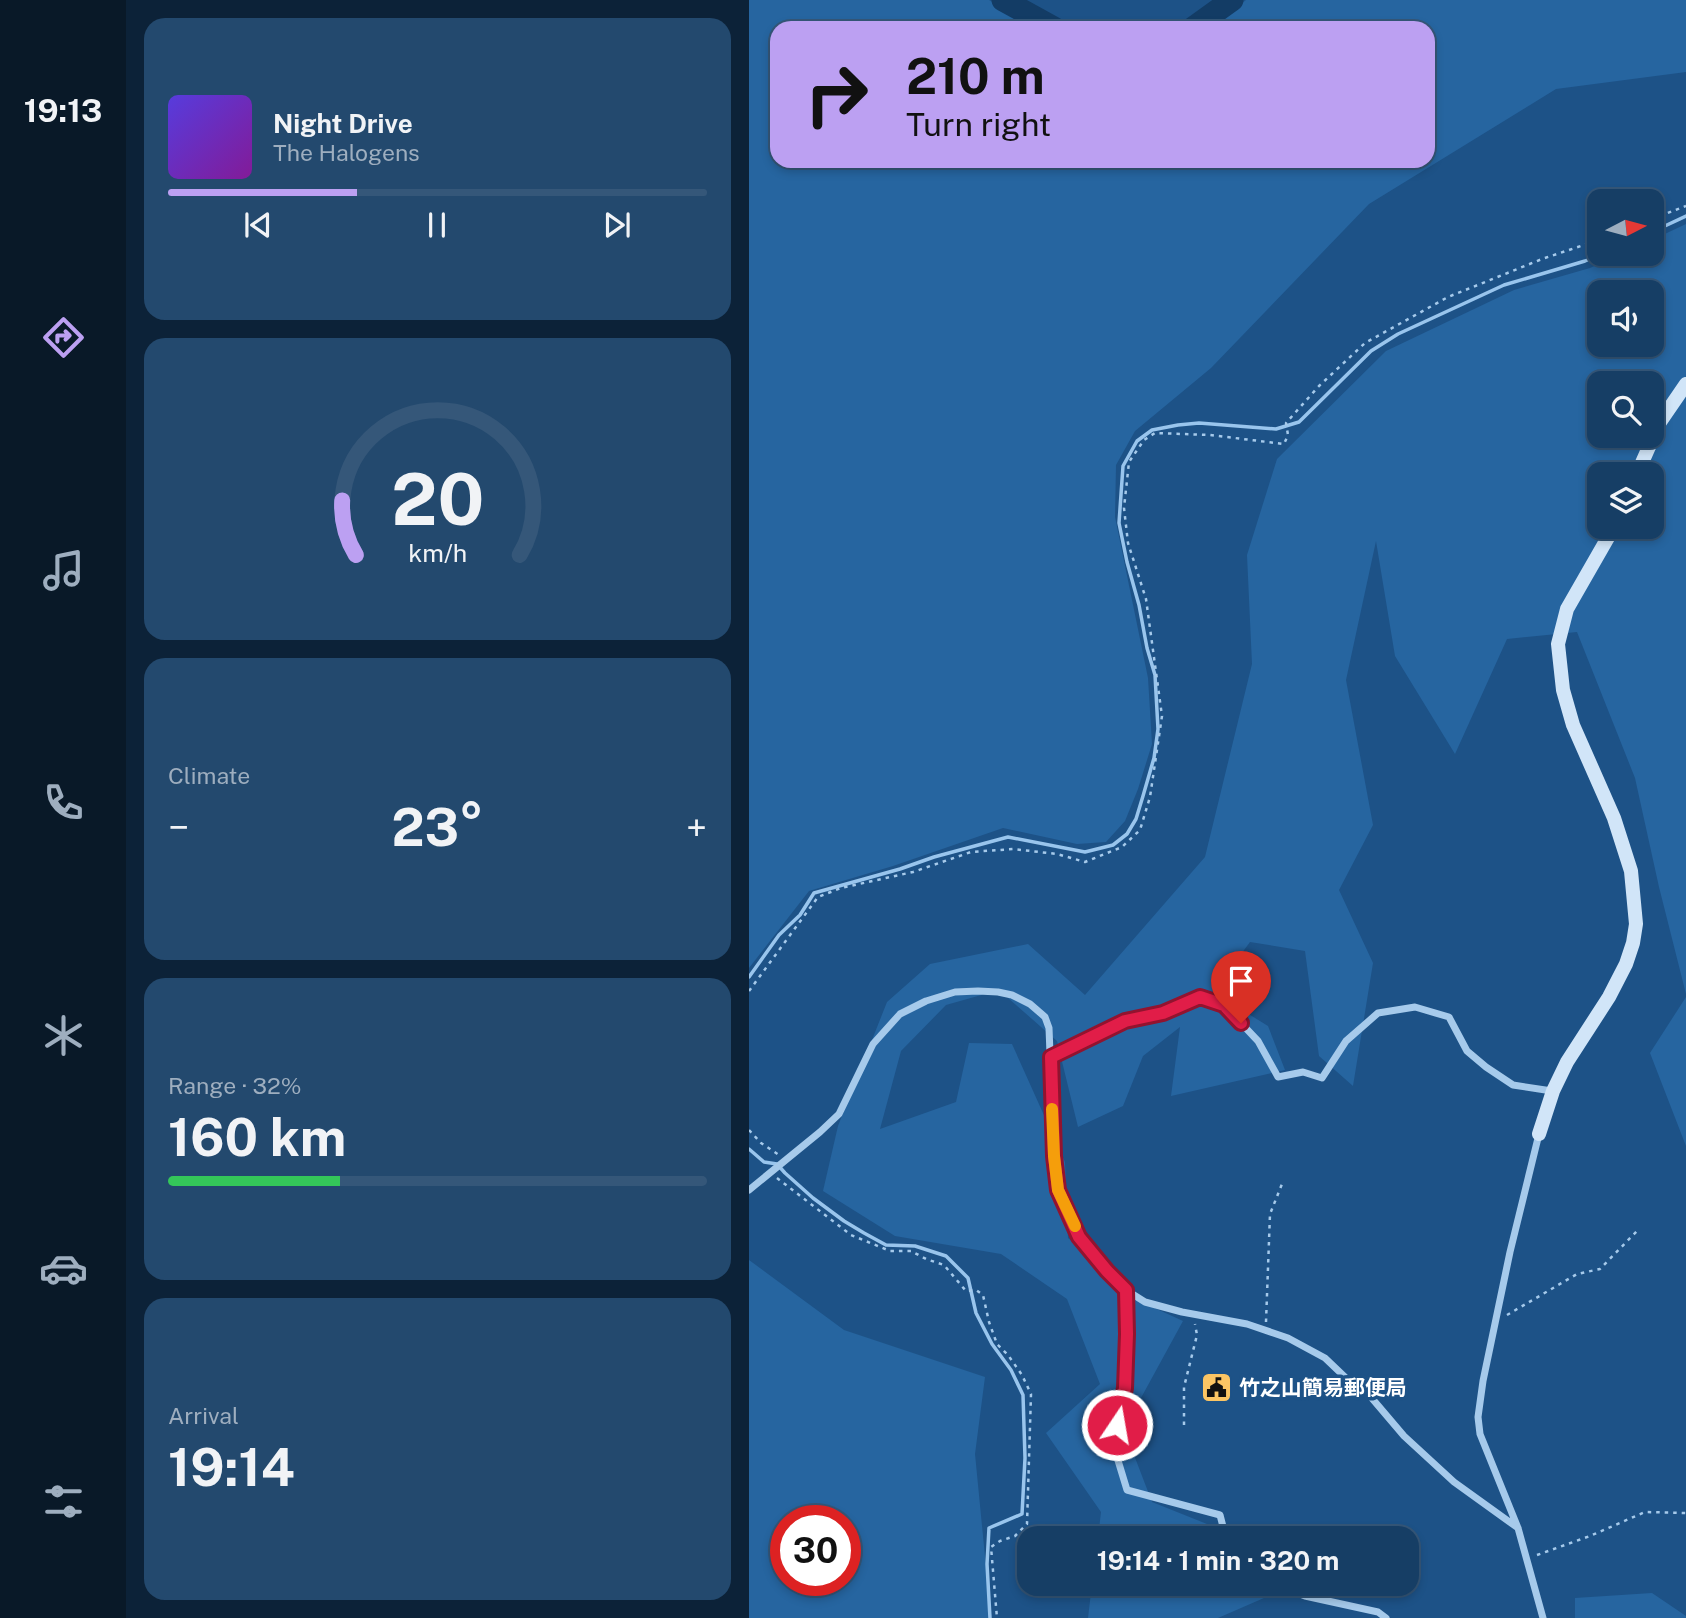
<!DOCTYPE html>
<html lang="en">
<head>
<meta charset="utf-8">
<style>
  :root { --surface:#163e65; --page:#23496e; --text:#f1f3f6; --muted:#9eaebf; --line:#355779; --accent:#bca0f2 }
  body { margin:0; font-family:"Public Sans","Noto Sans JP",sans-serif; background:var(--page); color:var(--text); height:100vh; display:flex; flex-direction:column; font-size:26px; white-space:nowrap }
  * { box-sizing:border-box; margin:0 }
  p { font-size:23px; color:var(--muted) }
  .icon { flex:none; width:38px; height:38px; fill:none; stroke:currentColor; stroke-width:2; stroke-linecap:round; stroke-linejoin:round }
  .map { position:relative; flex:1; overflow:hidden }
  .sheet { display:flex; flex-direction:column; gap:18px; padding:18px; background:#0c2238; width:623px }
  .sheet>* { flex:none }
  .hud { position:absolute; left:21px; top:21px; width:665px; height:147px; border-radius:21px; box-shadow:0 4px 10px #0003,0 0 0 2px var(--line); background:#bca0f2; color:#111; overflow:hidden }
  .needle { width:46px; rotate:84deg }
  .fabs { position:absolute; left:838px; top:189px; display:grid; gap:14px }
  .fabs a { display:grid; place-items:center; width:77px; height:77px; border-radius:14px; background:var(--surface); box-shadow:0 4px 10px #0003,0 0 0 2px var(--line); font-size:35px }
  .speed { position:absolute; left:21px; top:1505px; display:flex; gap:14px; font-size:35px; font-weight:700; text-align:center }
  .speed>* { display:grid; place-content:center; width:91px; height:91px; border-radius:50%; background:var(--surface); box-shadow:0 4px 10px #0003,0 0 0 2px var(--line); line-height:1 }
  .speed .limit { border:10px solid #d22; background:#fff; color:#111 }
  .pin { position:absolute; display:grid; place-items:center; width:60px; height:60px; color:#fff; margin:-72px -30px; border-radius:50% 50% 50% 0; rotate:-45deg; box-shadow:0 0 7px #0007 }
  .pin .icon { rotate:45deg }
  .me { position:absolute; width:77px; margin:-38px; rotate:12deg; stroke-linejoin:round; filter:drop-shadow(0 0 5px #0008) }
  .turn { display:flex; align-items:center; gap:24px; height:147px; padding:0 21px; font-size:32px }
  .turn .icon { width:91px; height:91px; stroke-width:2.5 }
  .turn b { display:block; font-size:49px; line-height:60px }
  .big { font-size:52px; font-weight:700; line-height:1.1 }
  .sheet .widget { flex:1; display:flex; flex-direction:column; justify-content:center; gap:10px; min-width:0; padding:0 24px; border-radius:21px; background:var(--page) }
  .sheet .dial { align-items:center; gap:0 }
  .dial svg { height:182px; overflow:visible; fill:none; stroke:var(--line); stroke-width:7; stroke-linecap:round; text-anchor:middle }
  .dial text { fill:var(--text); stroke:none }
  .song { display:flex; align-items:center; gap:21px }
  .cover { width:84px; height:84px; border-radius:10px; background:linear-gradient(135deg,hsl(250 70% 55%),hsl(290 70% 35%)) }
  .played { height:7px; border-radius:4px; background:linear-gradient(90deg,var(--accent) 35%,var(--line) 35%) }
  .keys { display:flex; justify-content:space-around; direction:ltr }
  .heat { display:flex; justify-content:space-between; align-items:center; font-size:38px; direction:ltr }
  .charge { height:10px; border-radius:5px; background:linear-gradient(90deg,#34c759 32%,var(--line) 0) }
  .trip { position:absolute; left:268px; top:1526px; width:402px; height:70px; border-radius:21px; background:var(--surface); box-shadow:0 4px 10px #0003,0 0 0 2px var(--line); font-weight:700; line-height:70px; text-align:center }
  main { display:flex; flex:1; min-height:0 }
  .tab-bar { display:flex; flex-direction:column; width:126px; justify-content:space-around; align-items:center; background:#091928; color:var(--muted) }
  .tab-bar .icon { width:49px; height:49px }
  .tab-bar .current { color:var(--accent) }
  .tab-bar b { font-size:32px; color:var(--text) }
  .map>svg:first-child { display:block }
  .green { fill:#2665a0; fill-rule:evenodd }
  .lines { fill:none; stroke-linecap:round; stroke-linejoin:round }
  .stream { stroke:#99c5ed; stroke-width:3.5 }
  .river { stroke:#133c65; stroke-width:23 }
  .path { stroke:#a6caeb; stroke-width:2.5; stroke-dasharray:3.5 5; stroke-linecap:butt }
  .street { stroke:#a6caeb; stroke-width:7 }
  .secondary { stroke:#d1e5f8; stroke-width:14 }
  .route-casing { stroke:#92132f; stroke-width:18 }
  .route { stroke:#e11d48; stroke-width:12 }
  .slow { stroke:#f59e0b; stroke-width:12 }
  .labels { text-anchor:middle; dominant-baseline:central; stroke-width:7; stroke-linejoin:round; paint-order:stroke }
  .poi-label { font-size:21px; font-weight:bold; fill:#fff; stroke:#1d5287; text-anchor:start }
</style>
</head>
<body>
<main>
<nav class="tab-bar">
<b>19:13</b>
<svg class="icon current" aria-label="directions" viewBox="0 0 24 24"><path d="M12 3l9 9-9 9-9-9zM9 14v-3h6M13 9l2 2-2 2"/></svg>
<svg class="icon" aria-label="music" viewBox="0 0 24 24"><path d="M9 18V5l10-2v13"/><circle cx="6" cy="18" r="3"/><circle cx="16" cy="16" r="3"/></svg>
<svg class="icon" aria-label="phone" viewBox="0 0 24 24"><path d="M5 4h4l2 5-3 2q2 4 5 5l2-3 5 2v4C11 20 4 13 5 4z"/></svg>
<svg class="icon" aria-label="climate" viewBox="0 0 24 24"><path d="M12 3v18M4 7l16 10M4 17L20 7"/></svg>
<svg class="icon" aria-label="car" viewBox="0 0 24 24"><path d="M5 17H2v-5l4-1 3-4h7l3 4 3 1v5h-3M9 17h6M6 11h13"/><circle cx="7" cy="17" r="2"/><circle cx="17" cy="17" r="2"/></svg>
<svg class="icon" aria-label="filters" viewBox="0 0 24 24"><path d="M4 7h16M4 17h16"/><circle cx="9" cy="7" r="2"/><circle cx="15" cy="17" r="2"/></svg>
</nav>
<section class="sheet">
<div class="widget">
<div class="song"><i class="cover"></i><div><b>Night Drive</b><p>The Halogens</p></div></div>
<div class="played"></div>
<div class="keys"><svg class="icon" aria-label="previous" viewBox="0 0 24 24"><path d="M18 5L8 12l10 7zM5 5v14"/></svg><svg class="icon" aria-label="pause" viewBox="0 0 24 24"><path d="M8 5v14M16 5v14"/></svg><svg class="icon" aria-label="next" viewBox="0 0 24 24"><path d="M6 5l10 7-10 7zM19 5v14"/></svg></div>
</div>
<div class="widget dial"><svg viewBox="0 0 100 80">
<path d="M14 69A42 42 0 1 1 86 69"/>
<path d="M14 69A42 42 0 0 1 8 45" stroke="#bca0f2"/>
<text x="50" y="56" font-size="32" font-weight="700">20</text>
<text x="50" y="72" font-size="11">km/h</text>
</svg></div>
<div class="widget"><p>Climate</p>
<div class="heat"><a>−</a><b class="big">23°</b><a>+</a></div>
</div>
<div class="widget"><p>Range · 32%</p><b class="big">160 km</b><div class="charge"></div></div>
<div class="widget"><p>Arrival</p><b class="big">19:14</b></div>
</section>
<div class="map">
<svg width="937" height="1618" viewBox="0 0 937 1618">
  <rect width="100%" height="100%" fill="#1d5287"/>
  <!-- green -->
  <path class="green" d="M0 0H240L285 28H28V161H679V28H463L497 0H937V72L807 89 620 204 462 368 386 431 367 465 366 517 399 678 403 744 389 789 376 821 357 842 328 844 254 828 144 866 60 891 0 968Z
    M937 224V994L910 887 886 778 828 632 758 639 706 754 646 656 627 541 597 680 624 825 590 890 624 963 604 1086 570 1056 556 951 501 942 464 992 519 1026 536 1070 422 1096 431 1027 394 1056 374 1106 329 1127 308 1041 250 990 197 1005 152 1051 131 1129 207 1102 220 1043 263 1044 316 1162 319 1238 399 1305 434 1321 375 1429 403 1502 493 1538H349L352 1512 297 1433 351 1384 318 1299 252 1254 146 1236 74 1191 89 1126 138 1002 181 964 279 944 336 995 456 857 503 664 498 555 528 459 637 351 765 290 841 268 872 254H903V240ZM850 292H903V345H850ZM850 383H903V436H850ZM850 474H903V527H850Z
    M937 997V1146L901 1053Z
    M0 1260 95 1330 236 1377 226 1454 242 1618H0ZM37 1521H96V1580H37Z
    M343 1584H519L524 1594 469 1618H339Z
    M903 1593 937 1616V1618H826V1598Z"/>
  <g class="lines">
    <!-- stream -->
    <path class="stream" d="M903 232 937 216
      M0 977 30 935 51 915 65 893 151 869 185 857 259 837 336 852 364 845 378 834 387 819 394 796 405 758 409 729 406 675 398 648 390 605 378 562 370 523 374 466 388 441 403 430 429 425 450 423 527 429 550 422 622 351 649 334 755 285 836 261 853 254
      M0 1149 15 1162 28 1164 36 1173 64 1198 95 1221 115 1233 137 1245 166 1246 197 1256 219 1278 227 1313 243 1344 262 1370 274 1395 276 1458 273 1514 240 1528 238 1564 241 1618"/>
    <!-- river -->
    <path class="river" d="M254 0 305 28
      M444 28 483 0"/>
    <!-- path -->
    <path class="path" d="M903 219 937 206
      M0 991 69 897 92 888 164 872 222 852 264 849 308 854 336 862 373 847 391 830 401 797 413 716 397 599 379 543 375 508 380 462 395 440 406 433 461 435 535 444 539 435 537 423 570 386 616 343 699 297 793 259 850 240
      M0 1130 12 1143 30 1155
      M28 1178 102 1235 141 1251H162L177 1259 195 1265 217 1291 227 1290 234 1295 240 1322 248 1344 259 1355 273 1375 282 1394 278 1524 266 1536 251 1541 242 1547 248 1618
      M758 1315 828 1274 851 1269 889 1230
      M517 1322 521 1214 533 1184
      M435 1425V1387L448 1335 446 1324
      M788 1555 841 1536 896 1512 937 1513"/>
    <!-- street -->
    <path class="street" d="M302 1057 376 1021 414 1013 451 997 475 1005 509 1041 529 1077 554 1072 573 1078 597 1041 629 1013 666 1007 700 1017 718 1051 737 1067 764 1085 803 1091
      M790 1134 761 1252 734 1381 729 1417 731 1434 769 1528 794 1618
      M0 1190 71 1132 90 1114 124 1044 151 1014 177 1001 206 992 229 991 249 992 263 995 281 1004 296 1017 300 1028 305 1156 309 1190 330 1237 358 1271 377 1290 396 1302 433 1312 498 1324 539 1338 576 1358 598 1379 621 1396 655 1436 705 1482 769 1528
      M377 1290 378 1334 376 1388 364 1444 378 1490 471 1515 477 1538
      M526 1584 556 1596 629 1612 637 1618"/>
    <!-- secondary -->
    <path class="secondary" d="M888 474 911 422 937 384
      M790 1134 804 1091 818 1062 860 997 877 964 884 943 887 924 882 871 865 818 824 725 814 690 809 644 818 609 865 527"/>
  </g>
  <g class="lines">
    <defs>
      <path id="route" d="M368 1425 376 1388 378 1334 377 1290 358 1271 330 1237 309 1190 305 1156 302 1057 376 1021 414 1013 451 997 475 1005 492 1023"/>
    </defs>
    <!-- route casing -->
    <use href="#route" class="route-casing"/>
    <!-- route -->
    <use href="#route" class="route"/>
    <!-- slow -->
    <path class="slow" d="M303 1109 305 1156 309 1190 326 1226"/>
  </g>
  <!-- icons -->
  <defs>
    <symbol id="civic-square" viewBox="-11 -11 22 22"><rect x="-9" y="-9" width="18" height="18" rx="4" fill="#fbc564" stroke="#1d5287"/><path d="M-.6-6.5H3V-4.5H.6V-3L4-1V1h2V6H-6V1h2V-1L-.6-3ZM-1.2 2.5V6h2.4V2.5Z" fill="#111"/></symbol>
  </defs>
  <g fill-rule="evenodd">
    <use href="#civic-square" x="450" y="1370" width="35" height="35"/>
  </g>
  <g class="labels">
    <!-- poi labels -->
    <g class="poi-label">
      <text x="490" y="1387">竹之山簡易郵便局</text>
    </g>
  </g>
</svg>
<div class="fabs">
<a><svg class="needle" viewBox="-14 -14 28 28"><path d="M0-13l5 13h-10z" fill="#e53935"/><path d="M0 13l5-13h-10z" fill="#9eaebf"/></svg></a>
<a><svg class="icon" aria-label="sound" viewBox="0 0 24 24"><path d="M4 9h4l5-4v14l-5-4H4zM17 9q2 3 0 6"/></svg></a>
<a><svg class="icon" aria-label="search" viewBox="0 0 24 24"><circle cx="10" cy="10" r="6"/><path d="M15 15l6 6"/></svg></a>
<a><svg class="icon" aria-label="layers" viewBox="0 0 24 24"><path d="M12 4l9 5-9 5-9-5zM3 14l9 5 9-5"/></svg></a>
</div>
<div class="speed"><div class="limit">30</div></div>
<div class="pin" style="left:492px;top:1023px;background:#d93025"><svg class="icon" aria-label="arrive" viewBox="0 0 24 24"><path d="M6 21V4h12l-3 4 3 4H6"/></svg></div>
<svg class="me" style="left:368px;top:1425px" viewBox="-20 -20 40 40"><circle r="17" fill="#e11d48" stroke="#fff" stroke-width="3"/><path d="M0-11L8 9 0 5-8 9z" fill="#fff"/></svg>
<div class="trip">19:14 · 1 min · 320 m</div>
<div class="hud">
<div class="turn"><svg class="icon" aria-label="right" viewBox="0 0 24 24"><path d="M7 20v-9h11M14 6l5 5-5 5"/></svg><div><b>210 m</b>Turn right</div></div>
</div>
</div>
</main>
</body>
</html>
